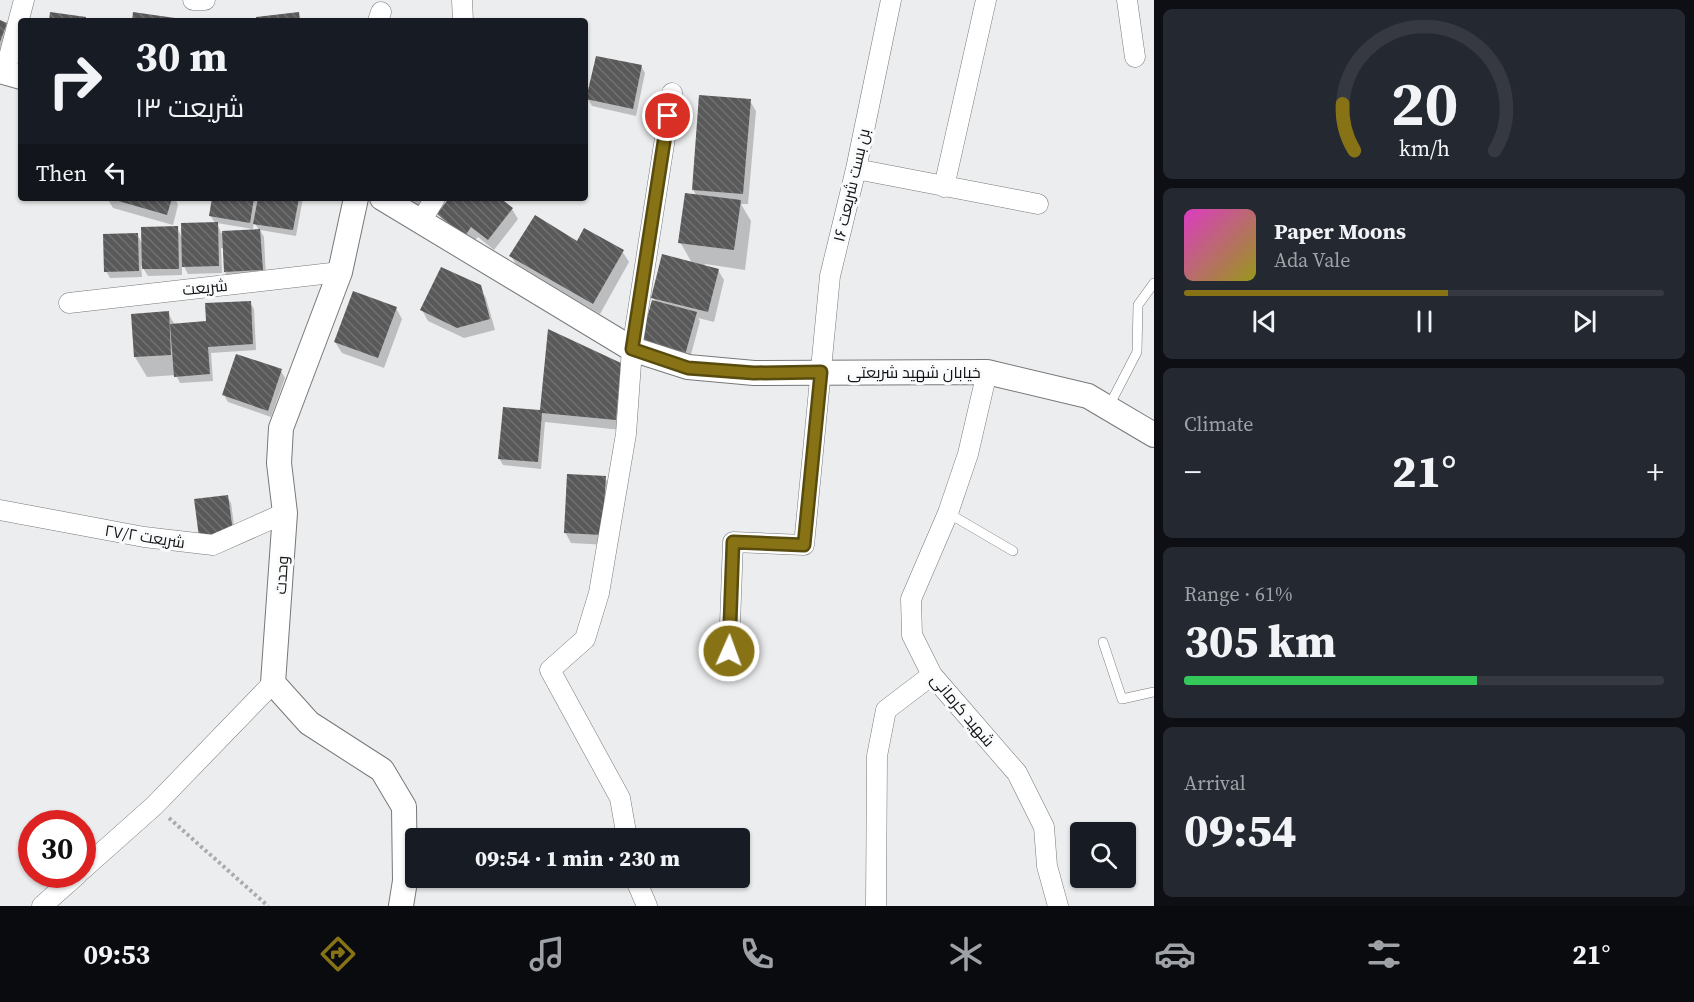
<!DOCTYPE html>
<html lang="en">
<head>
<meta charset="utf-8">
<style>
  :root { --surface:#171b24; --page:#242831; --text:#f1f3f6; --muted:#9ea1a6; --line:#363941; --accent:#877316 }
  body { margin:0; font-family:"Source Serif 4",Cairo,serif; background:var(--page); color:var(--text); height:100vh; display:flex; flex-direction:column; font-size:22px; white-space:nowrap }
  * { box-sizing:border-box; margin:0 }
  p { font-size:20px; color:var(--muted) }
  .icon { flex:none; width:33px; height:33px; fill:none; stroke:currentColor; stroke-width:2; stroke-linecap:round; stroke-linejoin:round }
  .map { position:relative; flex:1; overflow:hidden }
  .panel { display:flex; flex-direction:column; gap:9px; padding:9px; background:#0d0f14; width:540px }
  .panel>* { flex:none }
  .top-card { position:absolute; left:18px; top:18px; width:570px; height:183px; border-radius:6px; box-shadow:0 2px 4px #0004; background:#171b24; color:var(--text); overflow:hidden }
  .buttons { position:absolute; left:1070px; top:822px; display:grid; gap:12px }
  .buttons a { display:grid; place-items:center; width:66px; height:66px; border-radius:6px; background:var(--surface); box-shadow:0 2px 4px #0004; font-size:30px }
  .speed { position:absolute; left:18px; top:810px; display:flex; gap:12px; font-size:30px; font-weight:700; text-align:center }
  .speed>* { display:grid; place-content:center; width:78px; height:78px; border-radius:50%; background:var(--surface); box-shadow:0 2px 4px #0004; line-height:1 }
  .speed .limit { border:9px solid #d22; background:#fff; color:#111 }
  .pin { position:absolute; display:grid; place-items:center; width:51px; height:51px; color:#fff; margin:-26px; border:3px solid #fff; border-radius:50%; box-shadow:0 2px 6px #0007 }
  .me { position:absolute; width:66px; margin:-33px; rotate:2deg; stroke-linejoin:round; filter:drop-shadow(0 0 4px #0008) }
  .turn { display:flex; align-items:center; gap:21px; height:126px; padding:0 18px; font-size:27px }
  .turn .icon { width:78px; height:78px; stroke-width:2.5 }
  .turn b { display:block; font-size:42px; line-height:51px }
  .then { display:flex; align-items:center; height:57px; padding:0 18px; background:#0003; gap:12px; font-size:22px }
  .big { font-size:45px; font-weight:800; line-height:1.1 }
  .panel .card { flex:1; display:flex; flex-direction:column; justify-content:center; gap:9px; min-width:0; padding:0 21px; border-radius:9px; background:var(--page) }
  .panel .dial { align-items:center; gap:0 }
  .dial svg { height:156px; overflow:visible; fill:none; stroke:var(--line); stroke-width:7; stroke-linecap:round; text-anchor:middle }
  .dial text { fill:var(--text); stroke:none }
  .song { display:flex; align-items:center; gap:18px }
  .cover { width:72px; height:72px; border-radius:9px; background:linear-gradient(135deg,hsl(310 70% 55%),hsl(60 70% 35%)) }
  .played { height:6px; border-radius:3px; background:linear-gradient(90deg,var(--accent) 55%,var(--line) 55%) }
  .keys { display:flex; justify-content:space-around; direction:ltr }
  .heat { display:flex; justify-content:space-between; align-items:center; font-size:33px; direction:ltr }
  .charge { height:9px; border-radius:4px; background:linear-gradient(90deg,#34c759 61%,var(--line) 0) }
  .trip { position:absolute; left:405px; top:828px; width:345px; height:60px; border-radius:6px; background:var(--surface); box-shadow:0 2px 4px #0004; font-weight:800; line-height:60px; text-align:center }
  .dock { display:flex; height:96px; justify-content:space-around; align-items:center; background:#090b0e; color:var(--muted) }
  .dock .icon { width:42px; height:42px }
  .dock .active { color:var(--accent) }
  .dock b { font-size:27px; color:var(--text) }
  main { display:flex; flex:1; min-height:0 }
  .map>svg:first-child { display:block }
  .shadow { fill:#0003; fill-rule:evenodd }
  .building { fill:url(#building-back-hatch) }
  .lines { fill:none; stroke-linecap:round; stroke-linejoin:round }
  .service-casing { stroke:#777879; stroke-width:10 }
  .minor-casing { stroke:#777879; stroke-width:21 }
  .tertiary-casing { stroke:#777879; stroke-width:26 }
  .path { stroke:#aaabac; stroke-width:4; stroke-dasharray:3 3; stroke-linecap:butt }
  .service { stroke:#fff; stroke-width:9 }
  .minor { stroke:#fff; stroke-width:20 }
  .tertiary { stroke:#fff; stroke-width:24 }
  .route-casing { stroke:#584b0e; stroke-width:15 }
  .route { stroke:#877316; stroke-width:10 }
  .labels { text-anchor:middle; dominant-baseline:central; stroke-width:6; stroke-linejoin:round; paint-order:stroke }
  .street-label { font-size:16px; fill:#121313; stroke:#fafbfc }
</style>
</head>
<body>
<main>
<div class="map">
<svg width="1154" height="906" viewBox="0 0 1154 906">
  <defs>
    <pattern id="building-back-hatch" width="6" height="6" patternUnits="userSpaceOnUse" patternTransform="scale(1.5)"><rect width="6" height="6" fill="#5a595a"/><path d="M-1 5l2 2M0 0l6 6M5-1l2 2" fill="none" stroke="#727172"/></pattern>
  </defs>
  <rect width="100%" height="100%" fill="#ecedee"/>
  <!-- shadow -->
  <path class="shadow" d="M94 19 110 21H93Z
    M0 22 6 24 10 31 0 59Z
    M641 66 645 73 636 116 592 106 588 99Z
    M750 101 756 111 748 204H741L751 221 745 270 705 264 704 266 718 270 724 280 714 322 698 318 700 321 689 362 653 297 692 263 680 242 697 196 693 190Z
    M107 198H175L178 205 173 225 113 208Z
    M213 198H303L296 236 260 230 264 237 266 277 229 279 225 272 224 248H221L222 273 188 274 182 263V275L148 276 141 265 142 277 110 278 106 271 137 234 143 245 177 228 183 239 215 223 210 215ZM254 222 259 230 221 233 217 223 253 229Z
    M391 198H442L426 221Z
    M450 198H498L512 209 518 219 494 250 478 237 471 245 445 225 439 214Z
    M578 243 622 251 629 262 600 314 517 266 511 256Z
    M479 286 486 298 495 330 464 338 428 321 422 310Z
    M250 302 254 309 256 350 211 353 213 381 180 383 176 375 147 377 135 357 168 313 175 325 208 322Z
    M396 308 402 319 384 368 342 353 335 342Z
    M549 332 620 364 627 375 621 430 545 422 541 469 503 465 499 458 541 414Z
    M281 371 285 378 271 417 228 402 224 395Z
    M605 478 611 488 607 545 571 543 565 532Z
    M227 497 231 503 236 539 204 543Z"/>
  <!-- building -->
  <path class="building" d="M50 12 86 17V21H49Z
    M133 12 175 18V21H132Z
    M299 12 300 21H256V17Z
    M0 20 7 23 0 42Z
    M596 56 642 65 633 109 586 99Z
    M699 95 751 99 743 194 692 190Z
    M685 193 741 200 734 250 678 243Z
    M108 198H172L167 215Z
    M212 198H254L250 223 209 216Z
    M258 198H299L293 230 253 224Z
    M449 198H500L513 208 488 240 471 227 465 236 437 214Z
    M535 215 577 241 584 228 624 250 593 304 509 256Z
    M218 222 219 266 182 267 181 223Z
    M178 226 179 269H142L141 227Z
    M260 229 263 270 224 272 222 231Z
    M138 233 139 271 104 272 103 234Z
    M662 254 719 269 708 312 651 298Z
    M441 267 481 285 490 319 457 328 420 310Z
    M353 291 397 307 378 358 334 342Z
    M652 300 697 312 685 355 640 343Z
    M251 301 253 344 208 347 210 374 174 377 170 324 206 321 205 303Z
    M169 311 171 355 134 357 131 314Z
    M548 329 621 363 616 420 542 413 538 462 498 459 503 407 540 410Z
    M236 354 282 369 268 411 222 395Z
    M567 474 606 476 602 535 564 533Z
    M228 495 233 532 199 537 194 499Z"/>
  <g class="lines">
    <defs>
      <path id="service" d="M1109 406 1137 352 1138 305 1154 283
        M948 513 1013 551
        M1103 642 1122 699 1154 692"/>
      <path id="minor" d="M193 0H205
        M462 0 463 21
        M1127 0 1135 57
        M378 21 381 12
        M5 72 24 0
        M856 169 1038 204
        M944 187 986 0
        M421 221 435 198
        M69 303 340 272
        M987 372 968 454 948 513 911 599 912 635 932 675 1017 773 1044 827 1047 866 1058 906
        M0 510 144 537 213 545 285 513
        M729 651 733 542 804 545 830 276 856 169 891 0
        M627 838 620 798 550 670 585 639 599 593 626 434 632 349 672 93
        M82 870 155 805 273 683
        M635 878 647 906
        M42 906 78 874
        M876 906 877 756 886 710 932 675"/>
      <path id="tertiary" d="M0 71 21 77
        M356 198 340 272 281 428 279 463 285 513 273 683 309 723 382 770 404 807 405 881 401 906
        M382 198 632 349 688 367 754 373 987 372 1088 396 1154 435"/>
    </defs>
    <!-- service casing -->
    <use href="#service" class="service-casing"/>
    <!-- minor casing -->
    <use href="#minor" class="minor-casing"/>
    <!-- tertiary casing -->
    <use href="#tertiary" class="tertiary-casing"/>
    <!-- path -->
    <path class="path" d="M169 818 268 906"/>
    <!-- service -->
    <use href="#service" class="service"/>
    <!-- minor -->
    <use href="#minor" class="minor"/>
    <!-- tertiary -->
    <use href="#tertiary" class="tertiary"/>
  </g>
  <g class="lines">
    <defs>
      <path id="route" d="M668 116 632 349 688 368 754 373 821 372 804 545 733 542 729 651"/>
    </defs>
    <!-- route casing -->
    <use href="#route" class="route-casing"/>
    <!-- route -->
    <use href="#route" class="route"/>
  </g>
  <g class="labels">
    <!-- street labels -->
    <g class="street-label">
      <text transform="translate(851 185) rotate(-77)">بن بست شریعت ۱۶</text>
      <text transform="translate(205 287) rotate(-6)">شریعت</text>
      <text x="914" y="372">خیابان شهید شریعتی</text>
      <text transform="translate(145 536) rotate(9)">شریعت ۲۷/۲</text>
      <text transform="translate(281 575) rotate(-86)">وحدت</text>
      <text transform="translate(963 710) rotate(50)">شهید کرمانی</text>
    </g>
  </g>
</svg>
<div class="buttons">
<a><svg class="icon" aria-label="search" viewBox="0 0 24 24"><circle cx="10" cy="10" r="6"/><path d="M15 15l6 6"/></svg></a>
</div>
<div class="speed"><div class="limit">30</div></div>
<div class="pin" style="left:668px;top:116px;background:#d93025"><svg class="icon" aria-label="arrive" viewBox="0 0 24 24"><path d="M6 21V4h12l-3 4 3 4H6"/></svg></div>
<svg class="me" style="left:729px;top:651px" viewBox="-20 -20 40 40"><circle r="17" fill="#877316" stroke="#fff" stroke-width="3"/><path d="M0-11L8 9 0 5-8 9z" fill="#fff"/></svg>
<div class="trip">09:54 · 1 min · 230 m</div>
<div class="top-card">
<div class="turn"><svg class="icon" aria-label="right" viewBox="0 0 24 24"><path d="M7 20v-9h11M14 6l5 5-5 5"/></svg><div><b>30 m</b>شریعت ۱۳</div></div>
<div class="then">Then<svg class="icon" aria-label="left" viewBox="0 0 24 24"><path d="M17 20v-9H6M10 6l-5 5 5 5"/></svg></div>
</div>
</div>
<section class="panel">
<div class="card dial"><svg viewBox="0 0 100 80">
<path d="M14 69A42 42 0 1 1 86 69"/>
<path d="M14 69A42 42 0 0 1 8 45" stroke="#877316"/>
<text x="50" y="56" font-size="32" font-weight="700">20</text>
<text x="50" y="72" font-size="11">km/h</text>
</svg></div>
<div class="card">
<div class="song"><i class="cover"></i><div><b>Paper Moons</b><p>Ada Vale</p></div></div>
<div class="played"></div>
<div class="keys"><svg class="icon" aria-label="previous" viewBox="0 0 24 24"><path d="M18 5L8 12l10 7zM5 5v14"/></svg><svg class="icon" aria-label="pause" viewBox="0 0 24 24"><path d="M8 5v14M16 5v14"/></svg><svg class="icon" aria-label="next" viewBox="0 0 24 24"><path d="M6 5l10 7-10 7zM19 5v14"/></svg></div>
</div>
<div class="card"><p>Climate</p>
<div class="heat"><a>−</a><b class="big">21°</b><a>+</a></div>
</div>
<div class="card"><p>Range · 61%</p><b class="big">305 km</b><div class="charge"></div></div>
<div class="card"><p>Arrival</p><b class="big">09:54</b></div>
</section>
</main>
<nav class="dock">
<b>09:53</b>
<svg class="icon active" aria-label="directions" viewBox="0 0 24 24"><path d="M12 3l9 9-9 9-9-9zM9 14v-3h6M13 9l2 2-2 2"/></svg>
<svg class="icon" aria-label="music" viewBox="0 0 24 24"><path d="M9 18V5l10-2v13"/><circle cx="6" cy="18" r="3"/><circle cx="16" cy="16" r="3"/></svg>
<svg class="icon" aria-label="phone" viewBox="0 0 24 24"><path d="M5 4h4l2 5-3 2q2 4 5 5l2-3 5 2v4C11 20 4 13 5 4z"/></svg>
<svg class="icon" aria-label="climate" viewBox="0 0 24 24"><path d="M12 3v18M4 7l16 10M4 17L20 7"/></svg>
<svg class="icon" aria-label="car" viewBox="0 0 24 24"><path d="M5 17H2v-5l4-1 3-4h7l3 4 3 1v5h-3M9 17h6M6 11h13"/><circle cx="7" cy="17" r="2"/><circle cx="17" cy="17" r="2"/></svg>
<svg class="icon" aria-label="filters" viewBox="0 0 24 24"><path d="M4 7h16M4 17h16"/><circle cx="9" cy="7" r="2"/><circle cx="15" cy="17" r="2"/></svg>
<b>21°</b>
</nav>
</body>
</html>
